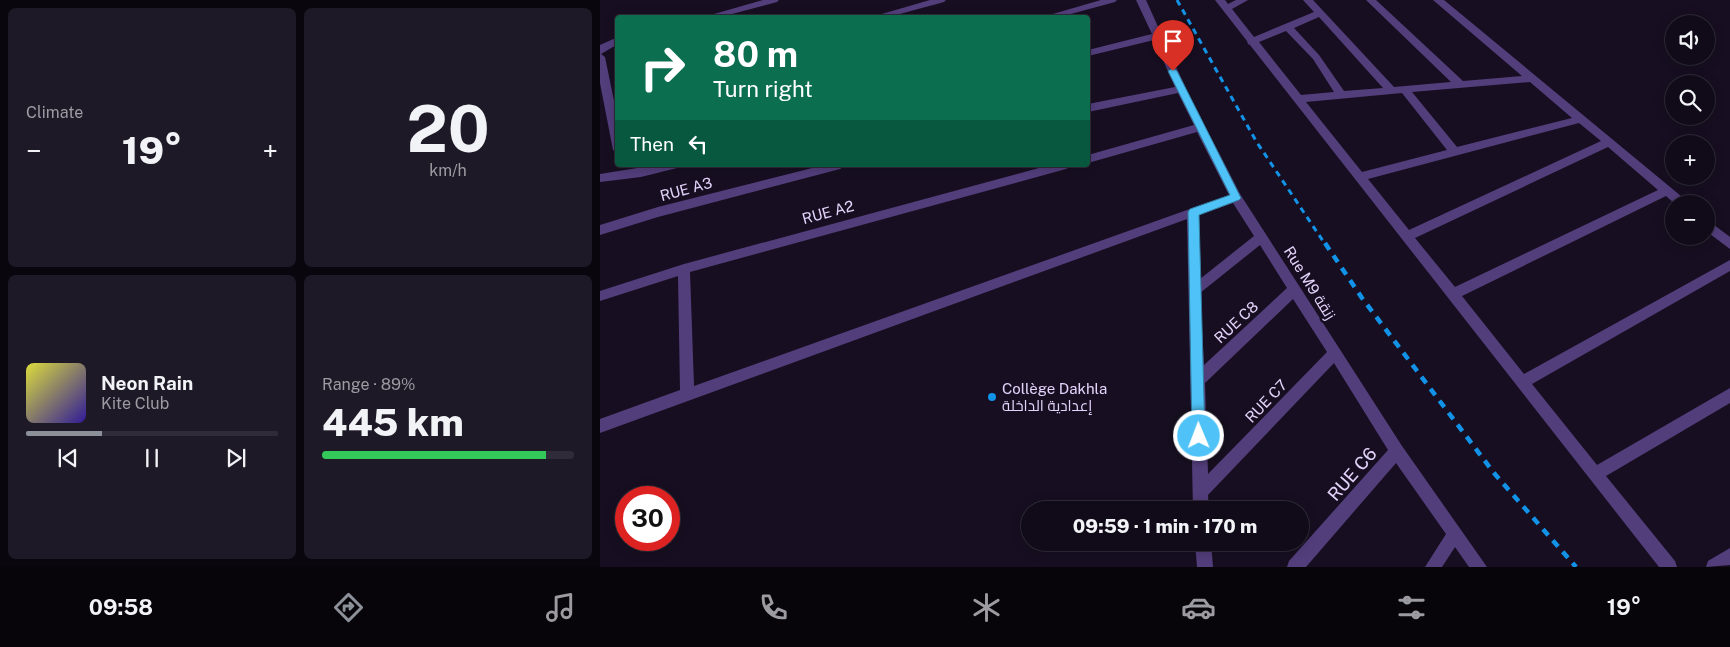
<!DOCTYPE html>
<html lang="en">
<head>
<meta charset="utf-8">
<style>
  :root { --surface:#110b19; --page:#1e1926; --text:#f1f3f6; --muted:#9c9ba2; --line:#302b38; --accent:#8c9099 }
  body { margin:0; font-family:"Public Sans",Cairo,sans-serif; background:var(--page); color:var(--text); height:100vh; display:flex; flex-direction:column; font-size:19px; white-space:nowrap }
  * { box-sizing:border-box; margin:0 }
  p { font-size:16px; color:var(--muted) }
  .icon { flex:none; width:28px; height:28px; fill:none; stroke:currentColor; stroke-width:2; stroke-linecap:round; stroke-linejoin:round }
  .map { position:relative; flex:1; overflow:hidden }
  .drawer { display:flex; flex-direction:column; gap:8px; padding:8px; background:#09060e; width:600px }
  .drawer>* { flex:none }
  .top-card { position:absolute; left:15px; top:15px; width:475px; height:152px; border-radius:5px; box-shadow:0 2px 12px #0003,0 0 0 1px var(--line); background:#0b6e4f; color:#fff; overflow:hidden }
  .fabs { position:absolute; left:1065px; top:15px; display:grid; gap:10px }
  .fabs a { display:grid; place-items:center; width:50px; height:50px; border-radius:50%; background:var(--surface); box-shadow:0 2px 12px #0003,0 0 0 1px var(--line); font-size:25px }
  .speed { position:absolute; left:15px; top:486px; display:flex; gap:10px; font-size:25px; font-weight:700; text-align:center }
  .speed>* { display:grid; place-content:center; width:65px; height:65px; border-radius:50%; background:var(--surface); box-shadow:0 2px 12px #0003,0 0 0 1px var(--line); line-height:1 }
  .speed .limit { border:8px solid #d22; background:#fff; color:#111 }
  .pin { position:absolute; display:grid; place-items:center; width:42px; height:42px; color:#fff; margin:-51px -21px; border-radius:50% 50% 50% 0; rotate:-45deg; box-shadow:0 0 5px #0007 }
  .pin .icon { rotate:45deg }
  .me { position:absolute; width:55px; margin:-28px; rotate:359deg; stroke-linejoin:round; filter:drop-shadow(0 0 4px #0008) }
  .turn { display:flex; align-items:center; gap:18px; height:105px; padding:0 15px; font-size:22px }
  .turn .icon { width:65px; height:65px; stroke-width:2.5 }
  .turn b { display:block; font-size:35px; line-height:42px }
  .then { display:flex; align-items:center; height:48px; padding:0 15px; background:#0003; gap:10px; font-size:19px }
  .big { font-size:38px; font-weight:800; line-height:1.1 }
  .drawer .card { flex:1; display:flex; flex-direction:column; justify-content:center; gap:8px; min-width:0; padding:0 18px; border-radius:8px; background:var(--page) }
  .drawer .dial { align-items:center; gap:0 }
  .dial b { font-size:65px; line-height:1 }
  .song { display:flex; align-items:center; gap:15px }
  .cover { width:60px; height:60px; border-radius:8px; background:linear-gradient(135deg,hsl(60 70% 55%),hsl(250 70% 35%)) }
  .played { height:5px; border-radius:2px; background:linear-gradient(90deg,var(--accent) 30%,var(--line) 30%) }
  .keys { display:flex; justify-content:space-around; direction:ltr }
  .heat { display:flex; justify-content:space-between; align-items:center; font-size:28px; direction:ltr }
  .charge { height:8px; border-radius:4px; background:linear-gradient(90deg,#34c759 89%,var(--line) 0) }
  .drawer .tiles { flex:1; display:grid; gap:8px; grid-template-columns:repeat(2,1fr) }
  .trip { position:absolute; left:421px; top:501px; width:288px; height:50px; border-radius:25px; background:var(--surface); box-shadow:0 2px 12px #0003,0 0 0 1px var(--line); font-weight:800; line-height:50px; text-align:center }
  .tab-bar { display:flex; height:80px; justify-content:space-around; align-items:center; background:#07040a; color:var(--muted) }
  .tab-bar .icon { width:35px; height:35px }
  .tab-bar .active { color:var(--accent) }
  .tab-bar b { font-size:22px; color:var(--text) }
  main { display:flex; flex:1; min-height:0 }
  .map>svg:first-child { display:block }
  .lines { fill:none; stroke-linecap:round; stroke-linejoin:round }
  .minor { fill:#533e7c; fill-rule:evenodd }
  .rail-far1 { stroke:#1293e8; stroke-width:3; stroke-dasharray:6 5; stroke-linecap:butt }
  .rail { stroke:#1293e8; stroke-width:4.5; stroke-dasharray:8 7; stroke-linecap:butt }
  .route { fill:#4fc3f7; stroke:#337fa1 }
  .poi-dot { fill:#1293e8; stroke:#170f21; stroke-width:2 }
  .labels { text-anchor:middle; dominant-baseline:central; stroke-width:5; stroke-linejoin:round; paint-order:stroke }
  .street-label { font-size:15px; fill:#e3d3fb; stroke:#170f21 }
  .poi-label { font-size:15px; fill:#e3d3fb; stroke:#170f21; text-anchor:start }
  .near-street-label { font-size:18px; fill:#e3d3fb; stroke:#170f21 }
</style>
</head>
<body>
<main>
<section class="drawer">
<div class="tiles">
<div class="card"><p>Climate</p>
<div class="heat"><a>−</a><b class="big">19°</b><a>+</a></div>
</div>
<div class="card dial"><b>20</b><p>km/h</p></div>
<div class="card">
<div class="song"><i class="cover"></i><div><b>Neon Rain</b><p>Kite Club</p></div></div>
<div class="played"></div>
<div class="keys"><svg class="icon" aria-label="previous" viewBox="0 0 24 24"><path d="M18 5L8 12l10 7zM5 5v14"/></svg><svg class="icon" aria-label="pause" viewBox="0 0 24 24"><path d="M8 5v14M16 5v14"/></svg><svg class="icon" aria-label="next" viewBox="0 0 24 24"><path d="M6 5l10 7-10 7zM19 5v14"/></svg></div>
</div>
<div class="card"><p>Range · 89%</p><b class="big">445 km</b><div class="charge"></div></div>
</div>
</section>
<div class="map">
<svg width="1130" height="567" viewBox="0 0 1130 567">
  <rect width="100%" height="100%" fill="#170f21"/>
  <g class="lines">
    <!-- minor -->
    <path class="minor" d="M163 0H179L177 2 117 18H100Z
      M330 0H346L344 2 285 18H268Z
      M501 0H517L515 2 456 18H439Z
      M536 0H546L586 89 640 194 802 446 887 567H869L855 547 842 567H825L846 534 796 463 706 567H687L689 561 788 450 734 363 608 495 609 510H593L587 219 0 433V419L80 390 78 276 0 301V291L84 264 450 165H472L466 169 90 272 94 386 629 195 597 132 488 163V155L594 125 578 93 488 112V104L575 87 554 40 488 56V50L552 34ZM633 203 654 236 600 279 599 215ZM660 245 687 288 604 365 600 293ZM693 299 727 352 608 474 605 383Z
      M615 0H625L628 4 636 0H648L632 9 654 37 714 12 703 0H713L794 87 851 82 766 0H776L863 81 922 76 833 0H844L1087 201 1089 204H1075L1066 196 862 296 924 374 1130 260V271L932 384 997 465 1130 388V403L1006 476 1075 561 1077 567H1059L650 45 648 44 647 41ZM719 17 783 88 744 91 719 55 694 28ZM686 31 713 59 734 92 701 95 659 42ZM930 82 972 118 857 147 812 92ZM802 93 847 150 762 172 706 102ZM979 123 1001 141 809 230 768 179ZM1008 147 1058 190 855 287 815 238Z
      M18 37V44L1 54 5 57 18 120V154L13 150 0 83V45Z
      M56 165H79L77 168 41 177 0 182V174Z
      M224 165H246L240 169 58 217 0 235V225L58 207Z
      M1106 219 1130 237V249L1106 231Z
      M595 542H611L613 567H597Z
      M1130 548V565L1106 567 1108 561Z"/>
    <!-- rail-far1 -->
    <path class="rail-far1" d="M577 0 656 141 725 244"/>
    <!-- rail -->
    <path class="rail" d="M725 243 762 298 894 473 976 567"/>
  </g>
  <!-- route -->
  <path class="route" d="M573 68 577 71 641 198 639 200 599 215 605 436 603 441 599 443 594 441 592 436 588 212 590 209 630 195 568 71Z"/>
  <!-- markers -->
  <circle class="poi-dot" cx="392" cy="397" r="5"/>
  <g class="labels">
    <!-- street labels -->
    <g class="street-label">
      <text transform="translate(86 189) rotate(-15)">RUE A3</text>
      <text transform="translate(228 212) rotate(-15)">RUE A2</text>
      <text transform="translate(710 283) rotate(58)">Rue M9 زنقة</text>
      <text transform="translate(636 322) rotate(-43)">RUE C8</text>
      <text transform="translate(666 401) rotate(-46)">RUE C7</text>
    </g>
    <!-- poi labels -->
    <g class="poi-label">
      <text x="402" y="388">Collège Dakhla<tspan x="402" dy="17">إعدادية الداخلة</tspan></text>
    </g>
    <!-- near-street labels -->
    <g class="near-street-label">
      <text transform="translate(752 474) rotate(-49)">RUE C6</text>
    </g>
  </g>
</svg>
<div class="fabs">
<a><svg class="icon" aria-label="sound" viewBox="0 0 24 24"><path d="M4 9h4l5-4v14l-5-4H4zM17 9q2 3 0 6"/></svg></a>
<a><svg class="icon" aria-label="search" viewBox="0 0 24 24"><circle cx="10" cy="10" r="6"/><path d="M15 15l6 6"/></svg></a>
<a>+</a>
<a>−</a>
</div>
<div class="speed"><div class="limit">30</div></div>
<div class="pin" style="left:573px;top:71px;background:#d93025"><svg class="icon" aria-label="arrive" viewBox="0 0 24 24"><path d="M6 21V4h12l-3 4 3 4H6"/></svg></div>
<svg class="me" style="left:599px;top:436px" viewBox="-20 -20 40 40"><circle r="17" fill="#4fc3f7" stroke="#fff" stroke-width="3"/><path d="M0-11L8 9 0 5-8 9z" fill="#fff"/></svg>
<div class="trip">09:59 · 1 min · 170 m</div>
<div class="top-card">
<div class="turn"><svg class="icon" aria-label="right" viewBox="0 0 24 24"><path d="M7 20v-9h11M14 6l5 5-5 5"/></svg><div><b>80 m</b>Turn right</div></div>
<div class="then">Then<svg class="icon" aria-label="left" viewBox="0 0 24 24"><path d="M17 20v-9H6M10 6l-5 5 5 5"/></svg></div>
</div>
</div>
</main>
<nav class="tab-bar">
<b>09:58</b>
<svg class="icon active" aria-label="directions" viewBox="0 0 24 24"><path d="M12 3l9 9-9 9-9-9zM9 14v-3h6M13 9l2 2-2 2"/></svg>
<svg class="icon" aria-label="music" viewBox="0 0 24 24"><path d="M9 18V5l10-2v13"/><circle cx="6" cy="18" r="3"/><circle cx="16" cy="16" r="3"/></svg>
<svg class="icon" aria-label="phone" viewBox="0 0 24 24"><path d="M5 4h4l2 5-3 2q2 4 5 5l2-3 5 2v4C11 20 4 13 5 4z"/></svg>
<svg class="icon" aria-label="climate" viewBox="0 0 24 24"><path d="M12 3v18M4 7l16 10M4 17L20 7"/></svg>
<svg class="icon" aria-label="car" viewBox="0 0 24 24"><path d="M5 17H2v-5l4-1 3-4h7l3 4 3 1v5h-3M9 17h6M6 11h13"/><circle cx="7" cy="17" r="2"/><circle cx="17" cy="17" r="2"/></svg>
<svg class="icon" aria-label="filters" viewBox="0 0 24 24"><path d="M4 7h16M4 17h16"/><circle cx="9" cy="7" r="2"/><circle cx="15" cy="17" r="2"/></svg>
<b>19°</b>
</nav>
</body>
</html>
